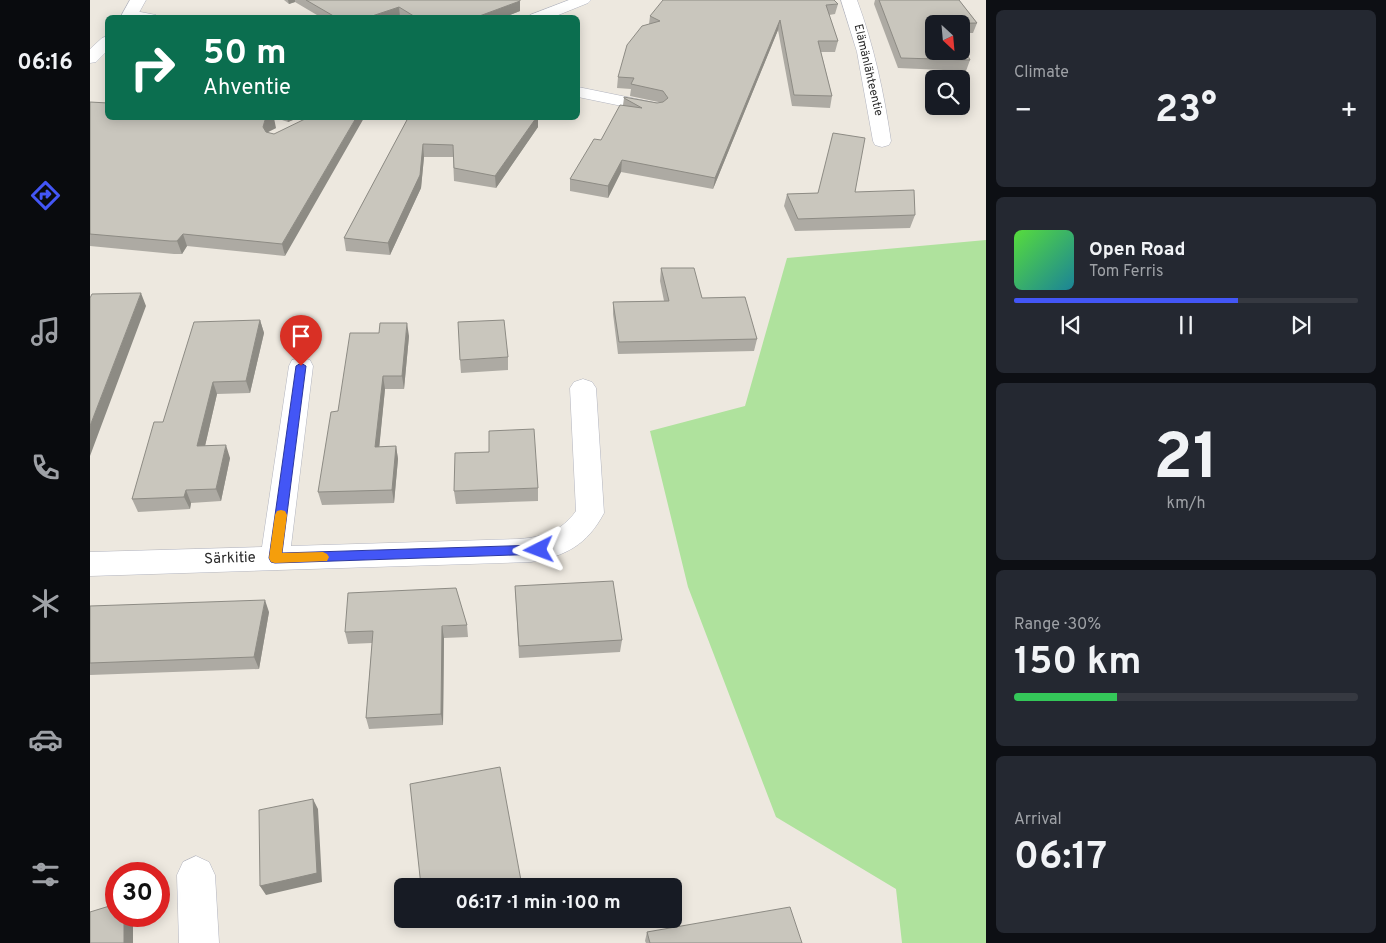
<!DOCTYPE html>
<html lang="en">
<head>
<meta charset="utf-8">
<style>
  :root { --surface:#171b24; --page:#242831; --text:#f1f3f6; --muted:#9ea1a6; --line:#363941; --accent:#4356f6 }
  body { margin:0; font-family:Overpass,sans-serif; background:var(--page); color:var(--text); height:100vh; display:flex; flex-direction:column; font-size:19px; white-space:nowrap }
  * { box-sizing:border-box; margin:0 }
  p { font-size:16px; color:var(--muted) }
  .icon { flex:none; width:28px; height:28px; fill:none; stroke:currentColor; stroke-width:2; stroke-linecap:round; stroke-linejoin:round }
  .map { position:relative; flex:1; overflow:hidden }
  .details { display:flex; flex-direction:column; gap:10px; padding:10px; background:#0d0f14; width:400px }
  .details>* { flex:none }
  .banner { position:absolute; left:15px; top:15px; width:475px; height:105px; border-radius:8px; box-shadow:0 2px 12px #0003; background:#0b6e4f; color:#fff; overflow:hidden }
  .needle { width:32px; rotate:154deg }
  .controls { position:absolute; left:835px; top:15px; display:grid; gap:10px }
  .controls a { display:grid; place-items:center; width:45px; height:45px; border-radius:8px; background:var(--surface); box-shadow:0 2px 12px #0003; font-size:25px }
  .speed { position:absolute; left:15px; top:862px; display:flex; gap:10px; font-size:25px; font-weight:700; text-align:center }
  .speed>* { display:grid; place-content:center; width:65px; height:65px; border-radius:50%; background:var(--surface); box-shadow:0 2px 12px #0003; line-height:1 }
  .speed .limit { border:8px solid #d22; background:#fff; color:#111 }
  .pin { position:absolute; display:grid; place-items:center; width:42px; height:42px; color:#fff; margin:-51px -21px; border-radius:50% 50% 50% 0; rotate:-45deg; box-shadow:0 0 5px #0007 }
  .pin .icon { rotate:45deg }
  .me { position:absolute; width:55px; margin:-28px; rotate:267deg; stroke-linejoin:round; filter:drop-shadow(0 0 4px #0008) }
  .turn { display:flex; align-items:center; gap:18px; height:105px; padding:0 15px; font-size:22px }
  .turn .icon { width:65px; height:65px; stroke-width:2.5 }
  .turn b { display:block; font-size:35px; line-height:42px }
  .big { font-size:38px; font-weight:700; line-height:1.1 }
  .details .card { flex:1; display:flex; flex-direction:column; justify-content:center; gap:8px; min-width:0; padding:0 18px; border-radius:8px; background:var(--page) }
  .details .dial { align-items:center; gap:0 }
  .dial b { font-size:65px; line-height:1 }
  .song { display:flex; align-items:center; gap:15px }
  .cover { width:60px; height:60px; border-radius:8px; background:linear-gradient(135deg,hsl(110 70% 55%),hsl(190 70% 35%)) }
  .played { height:5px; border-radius:2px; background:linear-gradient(90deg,var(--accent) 65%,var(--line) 65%) }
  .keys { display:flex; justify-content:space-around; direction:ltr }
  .heat { display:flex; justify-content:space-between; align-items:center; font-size:28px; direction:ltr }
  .charge { height:8px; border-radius:4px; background:linear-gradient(90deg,#34c759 30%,var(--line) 0) }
  .trip { position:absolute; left:304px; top:878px; width:288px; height:50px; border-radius:8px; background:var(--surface); box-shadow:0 2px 12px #0003; font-weight:700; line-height:50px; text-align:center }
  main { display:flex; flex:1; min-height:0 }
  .tabs { display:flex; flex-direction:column; width:90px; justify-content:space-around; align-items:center; background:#090b0e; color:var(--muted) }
  .tabs .icon { width:35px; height:35px }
  .tabs .active { color:var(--accent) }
  .tabs b { font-size:22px; color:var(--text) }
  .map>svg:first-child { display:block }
  .green { fill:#afe29d }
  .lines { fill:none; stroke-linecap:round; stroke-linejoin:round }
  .street-casing { stroke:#b2b4bf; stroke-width:1 }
  .secondary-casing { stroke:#b2b4bf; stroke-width:1 }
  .street { fill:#fff; fill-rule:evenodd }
  .secondary { fill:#fff; fill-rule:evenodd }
  .wall { fill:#adaaa3 }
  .shaded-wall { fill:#8d8b84 }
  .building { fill:#c9c6bd; stroke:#8d8b84 }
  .route { fill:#4356f6; stroke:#2c38a0 }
  .slow { fill:#f59e0b }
  .labels { text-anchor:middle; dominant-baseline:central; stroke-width:4; stroke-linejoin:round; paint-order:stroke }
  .far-street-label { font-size:12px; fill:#2c2c2c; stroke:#fff }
  .street-label { font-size:15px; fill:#2c2c2c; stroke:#fff }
</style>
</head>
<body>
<main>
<nav class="tabs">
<b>06:16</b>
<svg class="icon active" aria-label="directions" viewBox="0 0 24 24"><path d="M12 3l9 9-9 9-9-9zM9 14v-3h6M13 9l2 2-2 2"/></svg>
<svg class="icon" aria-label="music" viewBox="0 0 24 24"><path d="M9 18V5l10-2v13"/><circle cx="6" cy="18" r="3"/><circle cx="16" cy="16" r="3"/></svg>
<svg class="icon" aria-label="phone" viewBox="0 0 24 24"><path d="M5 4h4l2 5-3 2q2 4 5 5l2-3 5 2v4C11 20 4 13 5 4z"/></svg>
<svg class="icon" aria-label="climate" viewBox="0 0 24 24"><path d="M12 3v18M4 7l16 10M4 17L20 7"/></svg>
<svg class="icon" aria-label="car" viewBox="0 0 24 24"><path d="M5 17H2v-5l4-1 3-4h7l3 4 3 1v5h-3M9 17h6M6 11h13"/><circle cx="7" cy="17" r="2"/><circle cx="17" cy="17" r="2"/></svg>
<svg class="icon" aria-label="filters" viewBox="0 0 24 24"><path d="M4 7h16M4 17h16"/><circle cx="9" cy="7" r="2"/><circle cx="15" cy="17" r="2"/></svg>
</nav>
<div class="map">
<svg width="896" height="943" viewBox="0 0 896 943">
  <rect width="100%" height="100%" fill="#ede8df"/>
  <!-- green -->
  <path class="green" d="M896 240V943H812L806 889 686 817 598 587 560 431 655 406 697 258Z"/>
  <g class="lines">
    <defs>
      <path id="street" d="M479 0H501L498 3 461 18H439L440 15Z
        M751 0H767C784 46 794 93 801 141L799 145 792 147 785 145 783 141 767 52Z
        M40 10 66 15 67 18H34L32 15 34 12Z
        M488 87 566 103 572 104 575 108 572 112 566 113 488 97Z
        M211 358 220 360 223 366 201 546 430 539C453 537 472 531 486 511L480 388 484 382 493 379 502 382 506 388 514 513C497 545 476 556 441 562L0 576V552L172 547 199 366 202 360Z
        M106 856 119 862 125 875 129 943H89L87 875 93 862Z"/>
      <path id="secondary" d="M40 0H56L46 18H30Z
        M18 36V50L6 62 0 63V49L12 38Z"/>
    </defs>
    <!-- street casing -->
    <use href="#street" class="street-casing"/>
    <!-- secondary casing -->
    <use href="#secondary" class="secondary-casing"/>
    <!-- street -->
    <use href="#street" class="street"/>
    <!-- secondary -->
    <use href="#secondary" class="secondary"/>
  </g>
  <!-- wall -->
  <path class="wall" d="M194 0H430V11L412 18H311L310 17 307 18H232L205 2 199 4Z
    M785 0H869L887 23 883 33H871V24H844L880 60 876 71 808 68 784 4Z
    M748 4 745 14 739 15 748 41 745 52H731L742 96 740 108 702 106 688 30 623 189 531 172 518 198 480 191V179L511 140 533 105 534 98 567 103H573L540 96 541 89 527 88 528 77 559 24 560 16Z
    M0 102 186 128 178 132 195 256 97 246 92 254H84L0 246Z
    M188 118H208L198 122 189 119Z
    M318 118H448V127L406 188 364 181 363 157H334L331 188 300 255 256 251 254 238Z
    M765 192 825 215 820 228 705 231 694 206 697 194Z
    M571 268 667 339 664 351 528 354 523 314V302L574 301 570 281Z
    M170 320 174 333 160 393 127 394 115 446 140 458 131 501 101 503 100 509 48 512 42 499 73 422Z
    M319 336 314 389H295L289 447 306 446 308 459 304 503 232 505 228 492 248 411Z
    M418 357V370L371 373 370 360Z
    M448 488V501L366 504 364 491Z
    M425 586 532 640 530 652 429 658Z
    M0 606 179 612 169 669 0 675Z
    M377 625 378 637 354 638 353 725 279 729 276 718 282 643 258 644 255 632Z
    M557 932 712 943H556L555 941Z"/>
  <!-- shaded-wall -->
  <path class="shaded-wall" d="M198 0H205V2L199 4Z
    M430 1V11L412 18H384Z
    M309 7 310 17 307 18H276Z
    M690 20 688 30 623 189 625 178Z
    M181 118H184L186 128 178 132 175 139 173 127 175 120Z
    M197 118H208L198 122Z
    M266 118H274L195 256 192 244Z
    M446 118H448V127L406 188 405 176Z
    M333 144 334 157 331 188 300 255 298 243Z
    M532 160 531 172 518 198V186Z
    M93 234 97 246 92 254 87 241Z
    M51 293 56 306 0 456V426Z
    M170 320 174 333 160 393 156 381Z
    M317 323 319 336 314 389 312 376Z
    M293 376 295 389 288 460 285 447Z
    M123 382 127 394 112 459 107 446Z
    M136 445 140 458 131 501 126 489Z
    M306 446 308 459 304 503 302 490Z
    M96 490 101 503 100 509 94 497Z
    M175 600 179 612 169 669 164 657Z
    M352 626 354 638 353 725 351 714Z
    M223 799 228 809 232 882 176 895 170 886Z
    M34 916H43V943H34Z
    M335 919H378L338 927Z"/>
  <!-- building -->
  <path class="building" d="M216 0H430V1L384 18H327L309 7 276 18H247Z
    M573 0H744L748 4 736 5 748 41H728L742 96 704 95 690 20 625 178 532 160 518 186 480 179 504 139 511 140 530 105 552 108 534 98V97L567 103 573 102 578 98 573 91 541 84 544 78 528 77 537 45 552 26 570 21 560 16Z
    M789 0H869L887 23 844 24V51H871V42L880 60 811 58Z
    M0 102 18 103V118H181L175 120 173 127 176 132 184 134 217 118H266L192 244 93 234 87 241H80L0 234Z
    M318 118H446L405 176 364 168 363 145 333 144 330 175 298 243 254 238Z
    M743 133 775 138 765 192 824 190 825 215 708 219 697 194 728 193Z
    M571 268H604L612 298 655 297 667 339 529 342 523 302 579 301Z
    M51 293 0 426V298L2 294Z
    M170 320 156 381 123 382 107 446 136 445 126 489 96 490 94 497 42 499 64 422H73L104 322Z
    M414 320 418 357 370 360 368 322Z
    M290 323H317L312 376H293L285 447 306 446 302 490 228 492 241 412 248 411 260 333H289Z
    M444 429 448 488 364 491 365 453 399 452V431Z
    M523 581 532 640 429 646 425 586Z
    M366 588 377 625 352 626 351 714 276 718 283 631 255 632 258 593Z
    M175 600 164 657 0 663V606Z
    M410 767 432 886H331L320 784Z
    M223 799 227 873 170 886 169 810Z
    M26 904V916H34V943H0V912Z
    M700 907 712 943H560L557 932Z"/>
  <!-- route -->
  <path class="route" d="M211 363 216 366 192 553 449 545 453 547 455 550 453 554 185 563 181 562 179 558 206 366Z"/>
  <!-- slow -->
  <path class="slow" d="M191 510 195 511 197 515 192 553 233 552 237 554 239 557 237 561 185 563 181 562 179 558 185 515 187 511Z"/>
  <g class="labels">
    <!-- far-street labels -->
    <g class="far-street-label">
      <text transform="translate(778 70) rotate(77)">Elämänlähteentie</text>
    </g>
    <!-- street labels -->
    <g class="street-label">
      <text transform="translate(140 559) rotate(-2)">Särkitie</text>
    </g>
  </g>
</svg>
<div class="controls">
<a><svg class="needle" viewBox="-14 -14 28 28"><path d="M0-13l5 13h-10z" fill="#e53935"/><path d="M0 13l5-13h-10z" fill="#9ea1a6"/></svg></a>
<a><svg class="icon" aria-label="search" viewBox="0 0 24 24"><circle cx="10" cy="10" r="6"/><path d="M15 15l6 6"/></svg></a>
</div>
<div class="speed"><div class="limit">30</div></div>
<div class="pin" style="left:211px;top:366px;background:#d93025"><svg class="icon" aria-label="arrive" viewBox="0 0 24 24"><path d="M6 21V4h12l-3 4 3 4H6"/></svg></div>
<svg class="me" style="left:449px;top:550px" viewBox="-20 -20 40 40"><path d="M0-17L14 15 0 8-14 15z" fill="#4356f6" stroke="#fff" stroke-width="4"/></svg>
<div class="trip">06:17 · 1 min · 100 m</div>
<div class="banner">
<div class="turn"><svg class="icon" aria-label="right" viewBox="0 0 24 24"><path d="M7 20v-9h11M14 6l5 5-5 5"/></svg><div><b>50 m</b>Ahventie</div></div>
</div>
</div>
<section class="details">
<div class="card"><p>Climate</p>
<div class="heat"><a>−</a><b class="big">23°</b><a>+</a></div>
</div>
<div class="card">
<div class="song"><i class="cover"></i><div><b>Open Road</b><p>Tom Ferris</p></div></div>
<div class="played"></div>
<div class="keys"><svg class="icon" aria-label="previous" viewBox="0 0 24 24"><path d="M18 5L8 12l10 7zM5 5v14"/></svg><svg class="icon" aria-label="pause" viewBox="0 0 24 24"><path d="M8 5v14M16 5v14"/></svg><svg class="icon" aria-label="next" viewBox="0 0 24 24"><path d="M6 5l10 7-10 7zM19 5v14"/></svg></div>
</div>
<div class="card dial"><b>21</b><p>km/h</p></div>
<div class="card"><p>Range · 30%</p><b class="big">150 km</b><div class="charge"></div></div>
<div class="card"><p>Arrival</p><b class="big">06:17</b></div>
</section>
</main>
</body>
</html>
